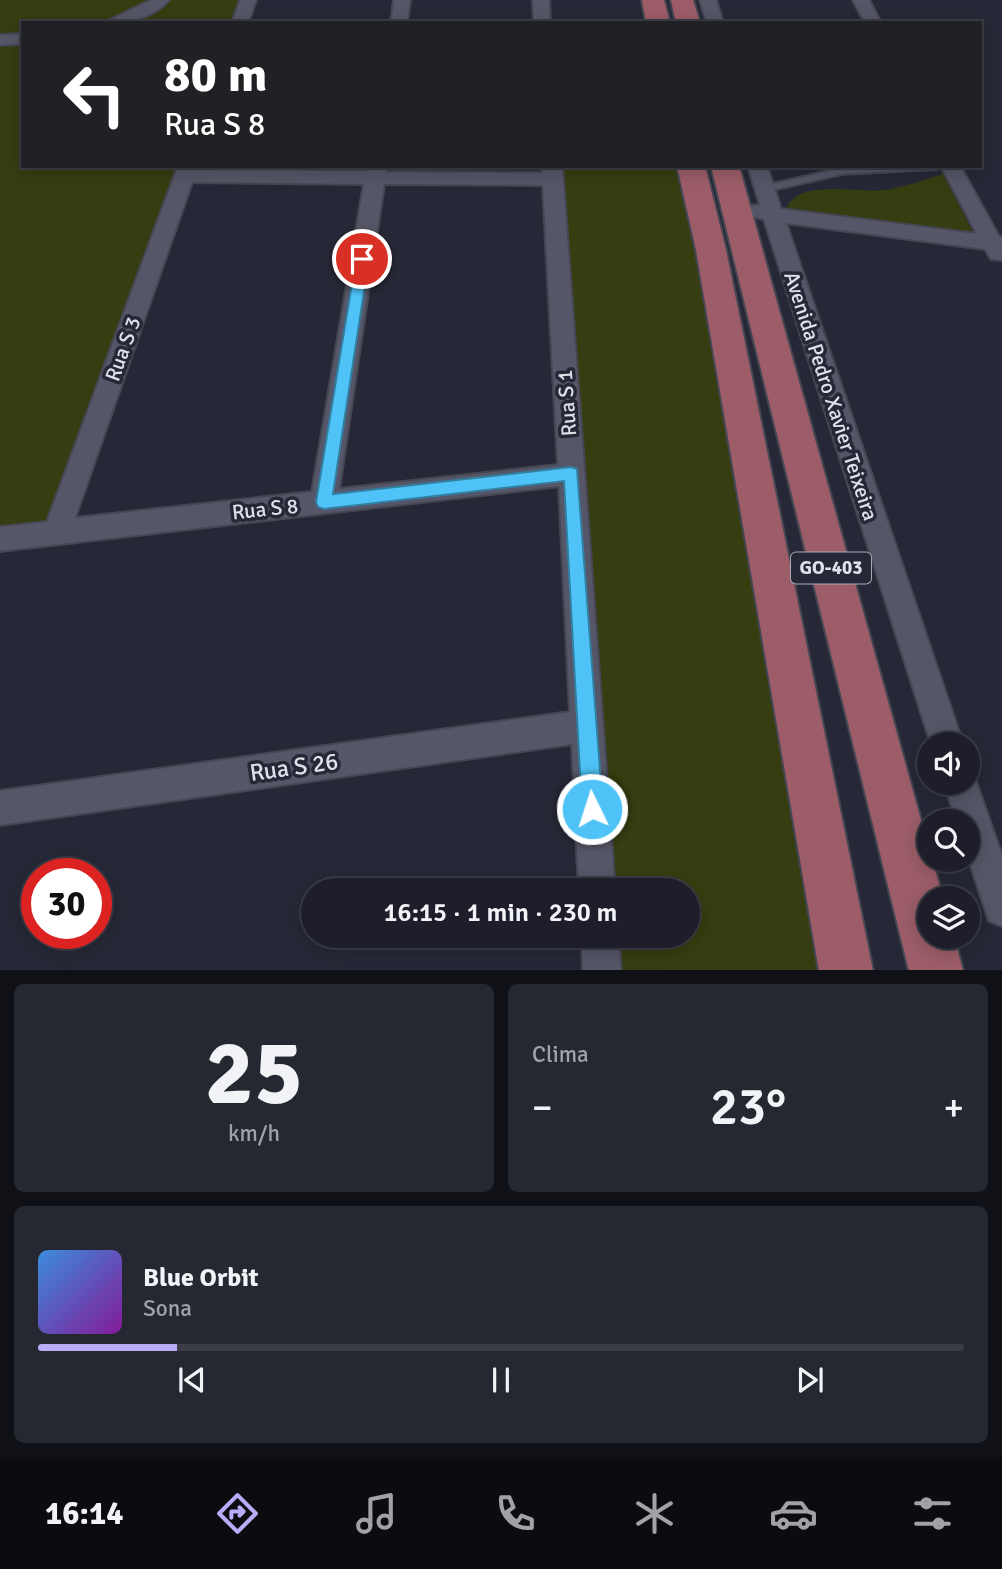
<!DOCTYPE html>
<html lang="pt">
<head>
<meta charset="utf-8">
<style>
  :root { --surface:#1d1e29; --page:#252731; --text:#f1f3f6; --muted:#a0a2a8; --line:#3b3c46; --accent:#b8abf7 }
  body { margin:0; font-family:Signika,sans-serif; background:var(--page); color:var(--text); height:100vh; display:flex; flex-direction:column; font-size:26px; white-space:nowrap }
  * { box-sizing:border-box; margin:0 }
  p { font-size:23px; color:var(--muted) }
  .icon { flex:none; width:38px; height:38px; fill:none; stroke:currentColor; stroke-width:2; stroke-linecap:round; stroke-linejoin:round }
  .map { position:relative; height:970px; overflow:hidden }
  .sheet { display:flex; flex-direction:column; gap:14px; padding:14px; background:#101017; flex:1 }
  .sheet>* { flex:none }
  .banner { position:absolute; left:21px; top:21px; width:961px; height:147px; border-radius:0px; box-shadow:0 4px 18px #0003,0 0 0 2px var(--line); background:#202124; color:#fff; overflow:hidden }
  .buttons { position:absolute; left:917px; top:732px; display:grid; gap:14px }
  .buttons a { display:grid; place-items:center; width:63px; height:63px; border-radius:50%; background:var(--surface); box-shadow:0 4px 18px #0003,0 0 0 2px var(--line); font-size:35px }
  .speed { position:absolute; left:21px; top:858px; display:flex; gap:14px; font-size:35px; font-weight:700; text-align:center }
  .speed>* { display:grid; place-content:center; width:91px; height:91px; border-radius:50%; background:var(--surface); box-shadow:0 4px 18px #0003,0 0 0 2px var(--line); line-height:1 }
  .speed .limit { border:10px solid #d22; background:#fff; color:#111 }
  .pin { position:absolute; display:grid; place-items:center; width:60px; height:60px; color:#fff; margin:-30px; border:4px solid #fff; border-radius:50%; box-shadow:0 2px 7px #0007 }
  .me { position:absolute; width:77px; margin:-38px; rotate:356deg; stroke-linejoin:round; filter:drop-shadow(0 0 5px #0008) }
  .turn { display:flex; align-items:center; gap:24px; height:147px; padding:0 28px; font-size:32px }
  .turn .icon { width:91px; height:91px; stroke-width:2.5 }
  .turn b { display:block; font-size:49px; line-height:60px }
  .big { font-size:52px; font-weight:600; line-height:1.1 }
  .sheet .widget { flex:1; display:flex; flex-direction:column; justify-content:center; gap:10px; min-width:0; padding:0 24px; border-radius:10px; background:var(--page) }
  .sheet .dial { align-items:center; gap:0 }
  .dial b { font-size:91px; line-height:1 }
  .song { display:flex; align-items:center; gap:21px }
  .cover { width:84px; height:84px; border-radius:10px; background:linear-gradient(135deg,hsl(210 70% 55%),hsl(290 70% 35%)) }
  .played { height:7px; border-radius:4px; background:linear-gradient(90deg,var(--accent) 15%,var(--line) 15%) }
  .keys { display:flex; justify-content:space-around; direction:ltr }
  .heat { display:flex; justify-content:space-between; align-items:center; font-size:38px; direction:ltr }
  .sheet .tiles { flex:1; display:grid; gap:14px; grid-template-columns:1fr 1fr }
  .widget:last-child { grid-column:span 2 }
  .trip { position:absolute; left:301px; top:878px; width:399px; height:70px; border-radius:35px; background:var(--surface); box-shadow:0 4px 18px #0003,0 0 0 2px var(--line); font-weight:600; line-height:70px; text-align:center }
  .tabs { display:flex; height:112px; justify-content:space-around; align-items:center; background:#0c0c10; color:var(--muted) }
  .tabs .icon { width:49px; height:49px }
  .tabs .active { color:var(--accent) }
  .tabs b { font-size:32px; color:var(--text) }
  .map>svg:first-child { display:block }
  .green { fill:#363d10 }
  .lines { fill:none; stroke-linecap:round; stroke-linejoin:round }
  .lane-casing { stroke:#464653; stroke-width:4 }
  .street-casing { stroke:#464653; stroke-width:4 }
  .primary-casing { stroke:#464653; stroke-width:4 }
  .lane { fill:#555667; fill-rule:evenodd }
  .street { fill:#555667; fill-rule:evenodd }
  .primary { fill:#9c5d68; fill-rule:evenodd }
  .route { fill:#4fc3f7; stroke:#337fa1; stroke-width:2 }
  .labels { text-anchor:middle; dominant-baseline:central; stroke-width:7; stroke-linejoin:round; paint-order:stroke }
  .shield { fill:#272837; stroke:#a8a9b5; stroke-width:2 }
  .shield-label { font-size:19px; font-weight:bold; fill:#e0e0eb }
  .street-label { font-size:21px; fill:#e0e0eb; stroke:#272837 }
  .near-street-label { font-size:24px; fill:#e0e0eb; stroke:#272837 }
</style>
</head>
<body>
<div class="map">
<svg width="1002" height="971" viewBox="0 0 1002 971">
  <rect width="100%" height="100%" fill="#272837"/>
  <!-- green -->
  <path class="green" d="M0 0H248L240 23H23V166H188L57 532 0 539Z
    M552 166H691L848 970H602L600 936H688V891H597Z
    M943 174 973 232 789 212 787 207C802 178 859 194 885 190 904 187 925 180 943 174Z"/>
  <g class="lines">
    <defs>
      <path id="lane" d="M879 166H940L936 169 842 174 764 192 759 189 764 186 842 168Z"/>
      <path id="street" d="M151 0H169C152 19 128 23 104 23Z
        M240 0H256L248 23H232Z
        M394 0H410L407 23H391Z
        M533 0H549L550 23H534Z
        M700 0H716L723 23H707Z
        M853 0H869L881 23H865Z
        M23 34V44L0 45V35Z
        M178 166H197L196 170 367 171V166H387L386 172 543 173 542 166H562L615 891H579L572 744 0 825V791L570 712 559 486 0 551V527L47 522ZM192 182 364 184 312 492 75 518ZM384 184 543 185 558 465 339 489Z
        M748 166H767L781 209 977 234 941 166H960L999 237H1002V260L991 259 985 249 786 223 963 744H931L764 219 750 216 747 211 750 206 760 205Z
        M968 769 972 770 976 782 1002 856V926L989 921 968 857V821H956L944 782H968Z
        M582 936H618L621 971H583Z"/>
      <path id="primary" d="M642 0H664L670 23H646Z
        M671 0H693L700 23H676Z
        M677 166H705L726 250 873 971H819L696 250Z
        M711 166H739L929 849V859H932L943 898H929V936H954L963 971H909Z"/>
    </defs>
    <!-- lane casing -->
    <use href="#lane" class="lane-casing"/>
    <!-- street casing -->
    <use href="#street" class="street-casing"/>
    <!-- primary casing -->
    <use href="#primary" class="primary-casing"/>
    <!-- lane -->
    <use href="#lane" class="lane"/>
    <!-- street -->
    <use href="#street" class="street"/>
    <!-- primary -->
    <use href="#primary" class="primary"/>
  </g>
  <!-- route -->
  <path class="route" d="M362 255 369 259 333 494 571 467 577 469 603 809 600 816 592 819 585 816 582 809 564 481 324 509 318 507 316 502 356 259Z"/>
  <g class="labels">
    <!-- shield labels -->
    <rect class="shield" x="791" y="552.5" width="80" height="31" rx="5"/>
    <g class="shield-label">
      <text x="831" y="568">GO-403</text>
    </g>
    <!-- street labels -->
    <g class="street-label">
      <text transform="translate(123 349) rotate(-70)">Rua S 3</text>
      <text transform="translate(831 396) rotate(72)">Avenida Pedro Xavier Teixeira</text>
      <text transform="translate(567 403) rotate(-94)">Rua S 1</text>
      <text transform="translate(265 509) rotate(-6)">Rua S 8</text>
    </g>
    <!-- near-street labels -->
    <g class="near-street-label">
      <text transform="translate(294 767) rotate(-8)">Rua S 26</text>
    </g>
  </g>
</svg>
<div class="buttons">
<a><svg class="icon" aria-label="sound" viewBox="0 0 24 24"><path d="M4 9h4l5-4v14l-5-4H4zM17 9q2 3 0 6"/></svg></a>
<a><svg class="icon" aria-label="search" viewBox="0 0 24 24"><circle cx="10" cy="10" r="6"/><path d="M15 15l6 6"/></svg></a>
<a><svg class="icon" aria-label="layers" viewBox="0 0 24 24"><path d="M12 4l9 5-9 5-9-5zM3 14l9 5 9-5"/></svg></a>
</div>
<div class="speed"><div class="limit">30</div></div>
<div class="pin" style="left:362px;top:259px;background:#d93025"><svg class="icon" aria-label="arrive" viewBox="0 0 24 24"><path d="M6 21V4h12l-3 4 3 4H6"/></svg></div>
<svg class="me" style="left:592px;top:809px" viewBox="-20 -20 40 40"><circle r="17" fill="#4fc3f7" stroke="#fff" stroke-width="3"/><path d="M0-11L8 9 0 5-8 9z" fill="#fff"/></svg>
<div class="trip">16:15 · 1 min · 230 m</div>
<div class="banner">
<div class="turn"><svg class="icon" aria-label="left" viewBox="0 0 24 24"><path d="M17 20v-9H6M10 6l-5 5 5 5"/></svg><div><b>80 m</b>Rua S 8</div></div>
</div>
</div>
<section class="sheet">
<div class="tiles">
<div class="widget dial"><b>25</b><p>km/h</p></div>
<div class="widget"><p>Clima</p>
<div class="heat"><a>−</a><b class="big">23°</b><a>+</a></div>
</div>
<div class="widget">
<div class="song"><i class="cover"></i><div><b>Blue Orbit</b><p>Sona</p></div></div>
<div class="played"></div>
<div class="keys"><svg class="icon" aria-label="previous" viewBox="0 0 24 24"><path d="M18 5L8 12l10 7zM5 5v14"/></svg><svg class="icon" aria-label="pause" viewBox="0 0 24 24"><path d="M8 5v14M16 5v14"/></svg><svg class="icon" aria-label="next" viewBox="0 0 24 24"><path d="M6 5l10 7-10 7zM19 5v14"/></svg></div>
</div>
</div>
</section>
<nav class="tabs">
<b>16:14</b>
<svg class="icon active" aria-label="directions" viewBox="0 0 24 24"><path d="M12 3l9 9-9 9-9-9zM9 14v-3h6M13 9l2 2-2 2"/></svg>
<svg class="icon" aria-label="music" viewBox="0 0 24 24"><path d="M9 18V5l10-2v13"/><circle cx="6" cy="18" r="3"/><circle cx="16" cy="16" r="3"/></svg>
<svg class="icon" aria-label="phone" viewBox="0 0 24 24"><path d="M5 4h4l2 5-3 2q2 4 5 5l2-3 5 2v4C11 20 4 13 5 4z"/></svg>
<svg class="icon" aria-label="climate" viewBox="0 0 24 24"><path d="M12 3v18M4 7l16 10M4 17L20 7"/></svg>
<svg class="icon" aria-label="car" viewBox="0 0 24 24"><path d="M5 17H2v-5l4-1 3-4h7l3 4 3 1v5h-3M9 17h6M6 11h13"/><circle cx="7" cy="17" r="2"/><circle cx="17" cy="17" r="2"/></svg>
<svg class="icon" aria-label="filters" viewBox="0 0 24 24"><path d="M4 7h16M4 17h16"/><circle cx="9" cy="7" r="2"/><circle cx="15" cy="17" r="2"/></svg>
</nav>
</body>
</html>
